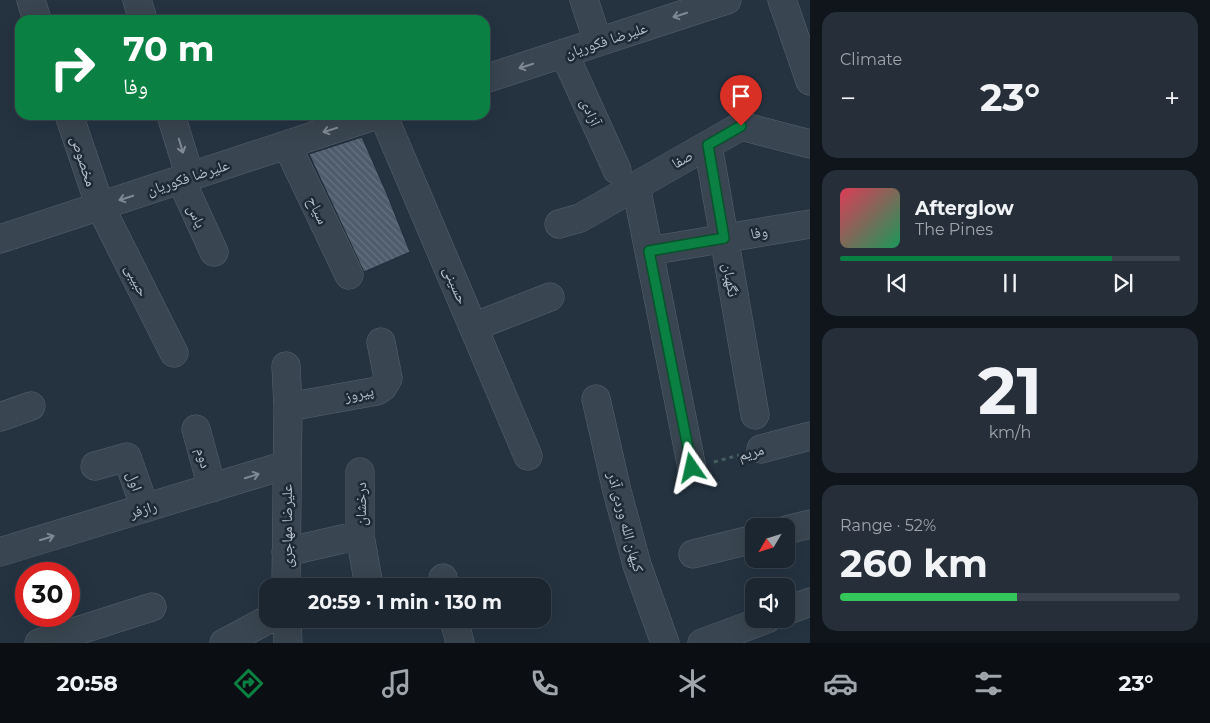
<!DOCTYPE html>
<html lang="en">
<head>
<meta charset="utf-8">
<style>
  :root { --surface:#1c2631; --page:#252e39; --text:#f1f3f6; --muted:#a0a5ab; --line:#3a434d; --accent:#0b8043 }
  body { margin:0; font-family:Montserrat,"Noto Naskh Arabic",sans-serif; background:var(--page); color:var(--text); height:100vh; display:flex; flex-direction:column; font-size:19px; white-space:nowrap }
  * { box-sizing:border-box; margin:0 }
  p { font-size:16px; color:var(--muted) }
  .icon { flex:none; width:28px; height:28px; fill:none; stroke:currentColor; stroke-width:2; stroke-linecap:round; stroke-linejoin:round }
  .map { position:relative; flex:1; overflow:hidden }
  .panel { display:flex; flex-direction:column; gap:12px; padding:12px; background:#0f151b; width:400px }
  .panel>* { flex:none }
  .guide { position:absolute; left:15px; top:15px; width:475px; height:105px; border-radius:15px; box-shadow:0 5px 20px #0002,0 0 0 1px var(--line); background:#0b8043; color:#fff; overflow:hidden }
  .needle { width:32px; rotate:232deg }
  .buttons { position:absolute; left:745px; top:518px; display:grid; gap:10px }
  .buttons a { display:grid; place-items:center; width:50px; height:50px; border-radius:10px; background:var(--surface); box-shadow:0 5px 20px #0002,0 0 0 1px var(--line); font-size:25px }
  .speed { position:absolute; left:15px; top:562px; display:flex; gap:10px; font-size:25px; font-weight:700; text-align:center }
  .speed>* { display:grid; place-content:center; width:65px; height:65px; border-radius:50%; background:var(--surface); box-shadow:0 5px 20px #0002,0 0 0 1px var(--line); line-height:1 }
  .speed .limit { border:8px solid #d22; background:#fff; color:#111 }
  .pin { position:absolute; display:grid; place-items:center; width:42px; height:42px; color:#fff; margin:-51px -21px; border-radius:50% 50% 50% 0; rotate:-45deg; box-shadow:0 0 5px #0007 }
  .pin .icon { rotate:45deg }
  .me { position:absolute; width:55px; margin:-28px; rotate:349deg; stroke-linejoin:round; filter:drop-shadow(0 0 4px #0008) }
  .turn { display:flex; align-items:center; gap:18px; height:105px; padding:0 25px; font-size:22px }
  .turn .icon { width:65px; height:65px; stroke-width:2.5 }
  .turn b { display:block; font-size:35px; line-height:42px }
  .big { font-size:38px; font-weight:700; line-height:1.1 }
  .panel .tile { flex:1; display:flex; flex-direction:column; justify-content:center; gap:8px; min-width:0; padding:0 18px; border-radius:15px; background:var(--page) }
  .panel .dial { align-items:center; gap:0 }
  .dial b { font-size:65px; line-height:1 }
  .song { display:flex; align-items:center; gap:15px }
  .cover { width:60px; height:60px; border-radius:8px; background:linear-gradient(135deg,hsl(350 70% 55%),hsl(150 70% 35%)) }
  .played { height:5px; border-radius:2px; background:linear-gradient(90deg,var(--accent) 80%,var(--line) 80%) }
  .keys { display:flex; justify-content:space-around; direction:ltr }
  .heat { display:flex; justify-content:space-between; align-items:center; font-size:28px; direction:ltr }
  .charge { height:8px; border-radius:4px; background:linear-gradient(90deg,#34c759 52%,var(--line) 0) }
  .trip { position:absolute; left:259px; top:578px; width:292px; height:50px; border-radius:15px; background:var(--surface); box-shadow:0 5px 20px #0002,0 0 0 1px var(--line); font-weight:700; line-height:50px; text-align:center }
  .tab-bar { display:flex; height:80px; justify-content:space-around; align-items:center; background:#0b0f14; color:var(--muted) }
  .tab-bar .icon { width:35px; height:35px }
  .tab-bar .selected { color:var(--accent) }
  .tab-bar b { font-size:22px; color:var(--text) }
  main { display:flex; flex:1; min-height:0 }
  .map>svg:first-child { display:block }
  .building { fill:url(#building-back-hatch); stroke:#202c37 }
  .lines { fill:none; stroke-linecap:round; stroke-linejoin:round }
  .minor-casing { stroke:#57636e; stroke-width:29 }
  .path { stroke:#455d5e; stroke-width:3; stroke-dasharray:4 4; stroke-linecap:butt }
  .minor { stroke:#394550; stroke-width:28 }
  .oneway { stroke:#7e8994 }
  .route-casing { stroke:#07532c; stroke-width:12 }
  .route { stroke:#0b8043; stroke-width:9 }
  .labels { text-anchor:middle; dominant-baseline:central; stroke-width:5; stroke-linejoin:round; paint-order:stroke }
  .street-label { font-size:15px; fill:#b6c0cb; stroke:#1e2a36 }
</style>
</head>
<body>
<main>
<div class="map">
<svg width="810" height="643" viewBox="0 0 810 643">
  <defs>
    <pattern id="building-back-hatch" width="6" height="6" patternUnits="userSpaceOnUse" patternTransform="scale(1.25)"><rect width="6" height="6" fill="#4e5c6c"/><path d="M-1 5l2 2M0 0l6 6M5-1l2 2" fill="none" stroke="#657280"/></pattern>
  </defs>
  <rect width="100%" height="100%" fill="#253341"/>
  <!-- building -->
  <path class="building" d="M362 137 387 194 410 252 364 272 309 154Z"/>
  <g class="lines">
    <defs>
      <path id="minor" d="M31 0 37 20
        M137 0 143 20
        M584 0 598 42
        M782 0 810 81
        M564 53 617 170
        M485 79 727 0
        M69 115 100 206 174 353
        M171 115 190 177
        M383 115 528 456
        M287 145 349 275
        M708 145 755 415
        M181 180 214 252
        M636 186 692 468
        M559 224 580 218 741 126 810 144
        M0 239 377 115
        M649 251 810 224
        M473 327 550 297
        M286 366 288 407 286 586
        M596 399 617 491 637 565 665 643
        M288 407 377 391 383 387 388 378 381 342
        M0 417 31 406
        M196 429 212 488
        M761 449 810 436
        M95 466 127 457 145 508
        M360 472V535L369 586
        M786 530 810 524
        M0 552 286 465
        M286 552 360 535
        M693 554 754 539
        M443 578 445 586
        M786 611 810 602
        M287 619 288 643
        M454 619 460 643
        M39 643 152 607
        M224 643 269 619
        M702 643 767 619"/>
    </defs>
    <!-- minor casing -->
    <use href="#minor" class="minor-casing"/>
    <!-- path -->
    <path class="path" d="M714 462 739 455"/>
    <!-- minor -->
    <use href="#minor" class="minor"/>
  </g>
  <!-- one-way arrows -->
  <defs><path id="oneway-shaft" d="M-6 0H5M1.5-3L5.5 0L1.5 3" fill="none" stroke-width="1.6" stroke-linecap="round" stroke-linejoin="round" transform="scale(1.25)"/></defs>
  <g class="oneway">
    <use href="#oneway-shaft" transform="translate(680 15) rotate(162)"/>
    <use href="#oneway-shaft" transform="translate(526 66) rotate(162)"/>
    <use href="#oneway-shaft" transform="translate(330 130) rotate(162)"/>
    <use href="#oneway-shaft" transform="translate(181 146) rotate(73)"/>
    <use href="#oneway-shaft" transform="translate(126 198) rotate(162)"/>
    <use href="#oneway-shaft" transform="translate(252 476) rotate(-17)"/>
    <use href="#oneway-shaft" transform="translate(47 538) rotate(-17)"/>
  </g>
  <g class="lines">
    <defs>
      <path id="route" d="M692 468 649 251 724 238 708 145 741 126"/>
    </defs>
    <!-- route casing -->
    <use href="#route" class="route-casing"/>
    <!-- route -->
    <use href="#route" class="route"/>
  </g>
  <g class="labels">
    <!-- street labels -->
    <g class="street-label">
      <text transform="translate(606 40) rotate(-18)">علیرضا فکوریان</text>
      <text transform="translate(591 112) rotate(66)">آزادی</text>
      <text transform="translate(682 159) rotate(-30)">صفا</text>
      <text transform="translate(84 161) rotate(72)">مخصوص</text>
      <text transform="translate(188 177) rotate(-18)">علیرضا فکوریان</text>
      <text transform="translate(318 210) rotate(64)">سیاح</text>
      <text transform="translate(197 216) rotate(65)">یاس</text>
      <text transform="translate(759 232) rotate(-10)">وفا</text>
      <text transform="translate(137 280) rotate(63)">حبیبی</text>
      <text transform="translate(731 280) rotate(80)">نگهبان</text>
      <text transform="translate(456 285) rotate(67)">حسینی</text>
      <text transform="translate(359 393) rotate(-12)">پیروز</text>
      <text transform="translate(751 452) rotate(-15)">مریم</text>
      <text transform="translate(204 458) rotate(75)">دوم</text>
      <text transform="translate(135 481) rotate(71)">اول</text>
      <text transform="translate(360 504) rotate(-90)">درخشان</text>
      <text transform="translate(143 509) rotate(-17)">رازفر</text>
      <text transform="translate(626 522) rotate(75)">کیهان الله وردی آذر</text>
      <text transform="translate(286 526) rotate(-90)">علیرضا مهاجری</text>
    </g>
  </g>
</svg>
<div class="buttons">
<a><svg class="needle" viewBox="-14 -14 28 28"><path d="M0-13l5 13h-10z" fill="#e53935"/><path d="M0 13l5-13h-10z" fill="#a0a5ab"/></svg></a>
<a><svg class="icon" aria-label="sound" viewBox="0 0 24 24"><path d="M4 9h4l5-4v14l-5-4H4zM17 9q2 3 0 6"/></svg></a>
</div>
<div class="speed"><div class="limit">30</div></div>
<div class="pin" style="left:741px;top:126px;background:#d93025"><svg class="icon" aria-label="arrive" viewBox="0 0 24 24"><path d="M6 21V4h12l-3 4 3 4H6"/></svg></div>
<svg class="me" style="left:692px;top:468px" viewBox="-20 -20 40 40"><path d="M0-17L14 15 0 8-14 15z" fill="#0b8043" stroke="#fff" stroke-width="4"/></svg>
<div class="trip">20:59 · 1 min · 130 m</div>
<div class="guide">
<div class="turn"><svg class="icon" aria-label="right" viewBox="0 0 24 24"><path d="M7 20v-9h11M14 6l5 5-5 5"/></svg><div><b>70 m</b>وفا</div></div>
</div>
</div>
<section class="panel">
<div class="tile"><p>Climate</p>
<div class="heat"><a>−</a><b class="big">23°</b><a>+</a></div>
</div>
<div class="tile">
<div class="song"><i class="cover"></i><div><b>Afterglow</b><p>The Pines</p></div></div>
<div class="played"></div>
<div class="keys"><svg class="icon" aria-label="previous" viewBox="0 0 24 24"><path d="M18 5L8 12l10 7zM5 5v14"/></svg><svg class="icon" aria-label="pause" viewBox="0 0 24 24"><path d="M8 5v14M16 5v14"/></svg><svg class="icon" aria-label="next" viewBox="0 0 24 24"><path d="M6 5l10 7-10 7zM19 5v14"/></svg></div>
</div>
<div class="tile dial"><b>21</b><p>km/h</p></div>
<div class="tile"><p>Range · 52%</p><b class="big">260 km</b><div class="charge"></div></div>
</section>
</main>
<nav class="tab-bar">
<b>20:58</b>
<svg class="icon selected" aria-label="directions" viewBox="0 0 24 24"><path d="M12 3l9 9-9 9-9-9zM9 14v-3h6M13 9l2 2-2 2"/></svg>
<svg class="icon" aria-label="music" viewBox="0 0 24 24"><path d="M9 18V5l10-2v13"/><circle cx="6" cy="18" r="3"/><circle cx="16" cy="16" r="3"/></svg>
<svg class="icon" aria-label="phone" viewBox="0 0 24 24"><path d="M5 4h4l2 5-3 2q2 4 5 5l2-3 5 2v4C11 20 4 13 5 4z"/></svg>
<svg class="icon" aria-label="climate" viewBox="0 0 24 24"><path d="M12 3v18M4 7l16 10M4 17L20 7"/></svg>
<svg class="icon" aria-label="car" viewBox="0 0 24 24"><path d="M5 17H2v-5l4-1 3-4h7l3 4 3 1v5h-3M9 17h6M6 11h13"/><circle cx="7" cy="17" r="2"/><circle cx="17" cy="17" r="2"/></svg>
<svg class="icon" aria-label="filters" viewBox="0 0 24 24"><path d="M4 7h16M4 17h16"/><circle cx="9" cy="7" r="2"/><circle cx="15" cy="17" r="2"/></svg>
<b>23°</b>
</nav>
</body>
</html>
